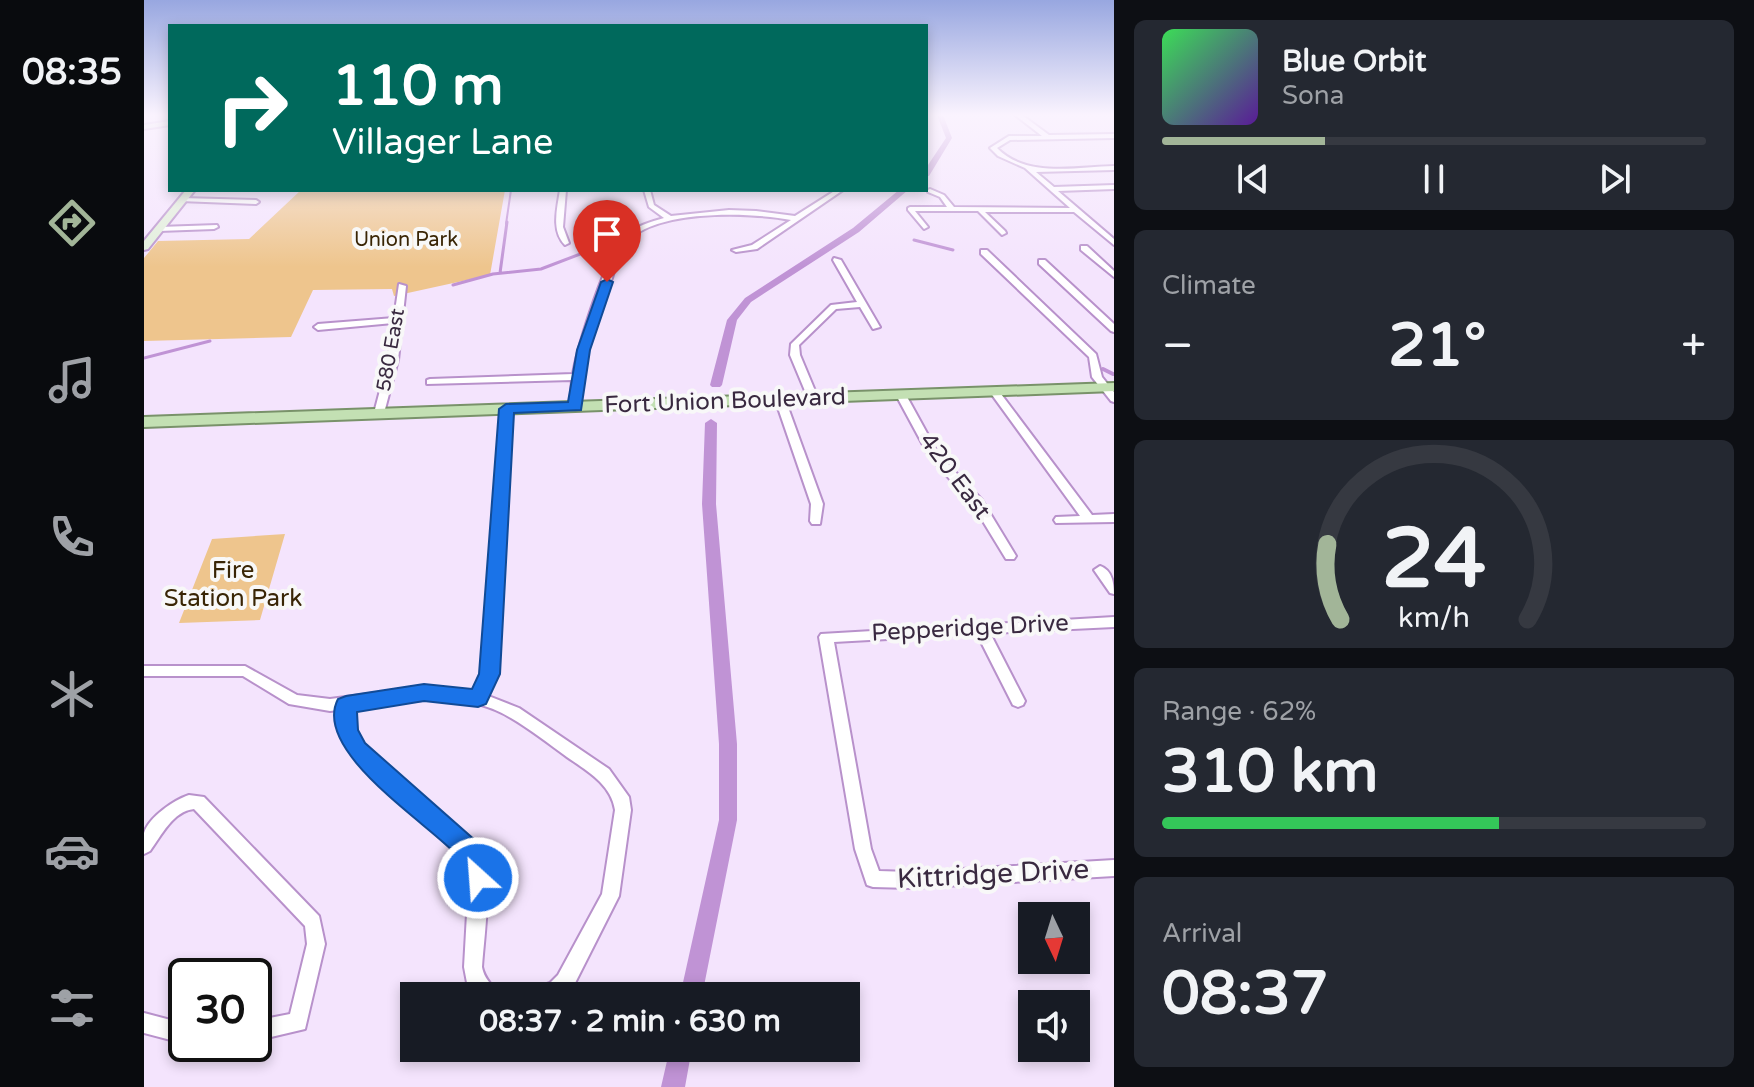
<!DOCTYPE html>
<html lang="en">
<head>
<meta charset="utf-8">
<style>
  :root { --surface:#171b24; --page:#242831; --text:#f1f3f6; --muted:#9ea1a6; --line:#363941; --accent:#a2b598 }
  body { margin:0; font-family:"Varela Round",sans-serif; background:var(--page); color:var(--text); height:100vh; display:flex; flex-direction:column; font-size:30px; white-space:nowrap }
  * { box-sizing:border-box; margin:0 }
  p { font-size:26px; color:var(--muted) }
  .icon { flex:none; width:44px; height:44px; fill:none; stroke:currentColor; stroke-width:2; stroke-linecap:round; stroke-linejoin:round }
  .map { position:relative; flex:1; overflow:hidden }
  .panel { display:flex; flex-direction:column; gap:20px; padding:20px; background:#0d0f14; width:640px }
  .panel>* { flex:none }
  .guide { position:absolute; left:24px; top:24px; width:760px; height:168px; border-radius:0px; box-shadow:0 4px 12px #0003; background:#00695c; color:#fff; overflow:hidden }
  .needle { width:52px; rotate:176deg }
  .tools { position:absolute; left:874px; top:902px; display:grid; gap:16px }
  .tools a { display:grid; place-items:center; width:72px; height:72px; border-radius:0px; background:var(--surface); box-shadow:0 4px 12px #0003; font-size:40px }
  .speed { position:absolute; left:24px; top:958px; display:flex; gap:16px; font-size:40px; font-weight:700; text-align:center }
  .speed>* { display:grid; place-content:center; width:104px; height:104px; border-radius:50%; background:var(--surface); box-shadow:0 4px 12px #0003; line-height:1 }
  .speed .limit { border:4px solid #111; border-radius:12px; background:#fff; color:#111 }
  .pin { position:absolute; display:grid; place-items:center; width:68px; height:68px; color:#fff; margin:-82px -34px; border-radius:50% 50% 50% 0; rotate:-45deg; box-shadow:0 0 8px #0007 }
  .pin .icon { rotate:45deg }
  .me { position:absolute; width:88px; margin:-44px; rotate:334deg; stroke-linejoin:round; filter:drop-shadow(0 0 6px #0008) }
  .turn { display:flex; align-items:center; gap:28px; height:168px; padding:0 32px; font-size:36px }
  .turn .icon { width:104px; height:104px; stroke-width:2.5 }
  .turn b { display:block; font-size:56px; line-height:68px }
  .big { font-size:60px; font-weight:700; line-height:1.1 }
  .panel .widget { flex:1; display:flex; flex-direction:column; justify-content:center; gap:12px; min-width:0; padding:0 28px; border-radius:12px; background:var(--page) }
  .panel .dial { align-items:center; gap:0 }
  .dial svg { height:208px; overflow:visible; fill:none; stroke:var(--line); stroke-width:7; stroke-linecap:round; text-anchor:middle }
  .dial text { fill:var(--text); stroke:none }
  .song { display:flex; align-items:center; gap:24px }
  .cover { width:96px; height:96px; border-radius:12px; background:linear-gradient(135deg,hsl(130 70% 55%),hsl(270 70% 35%)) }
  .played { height:8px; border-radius:4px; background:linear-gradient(90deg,var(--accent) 30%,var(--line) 30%) }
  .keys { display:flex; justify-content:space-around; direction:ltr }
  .heat { display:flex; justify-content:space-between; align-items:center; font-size:44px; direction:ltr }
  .charge { height:12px; border-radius:6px; background:linear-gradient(90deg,#34c759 62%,var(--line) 0) }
  .trip { position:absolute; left:256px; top:982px; width:460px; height:80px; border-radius:0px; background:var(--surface); box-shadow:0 4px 12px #0003; font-weight:700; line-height:80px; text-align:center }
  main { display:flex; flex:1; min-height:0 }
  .tab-bar { display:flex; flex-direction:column; width:144px; justify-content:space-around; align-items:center; background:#090b0e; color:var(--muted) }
  .tab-bar .icon { width:56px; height:56px }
  .tab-bar .current { color:var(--accent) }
  .tab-bar b { font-size:36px; color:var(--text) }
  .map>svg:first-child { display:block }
  .green { fill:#eec58d }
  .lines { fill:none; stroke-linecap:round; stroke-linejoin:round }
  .stream-far2 { stroke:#c093d5; stroke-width:2 }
  .stream-far1 { stroke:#c093d5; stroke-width:3 }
  .stream { stroke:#c093d5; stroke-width:4 }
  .canal { fill:#c093d5; fill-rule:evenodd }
  .street-casing { stroke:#b891cb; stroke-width:4 }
  .secondary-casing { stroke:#b891cb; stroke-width:4 }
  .primary-casing { stroke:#79926a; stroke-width:4 }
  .street { fill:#fff; fill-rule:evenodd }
  .secondary { fill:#e1efd9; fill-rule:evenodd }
  .primary { fill:#c3e0b3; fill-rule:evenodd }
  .route { fill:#1a73e8; stroke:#114b97; stroke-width:2 }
  .labels { text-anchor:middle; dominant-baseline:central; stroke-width:8; stroke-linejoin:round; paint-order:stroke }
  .far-park-label { font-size:20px; fill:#392505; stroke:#f8f8f8 }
  .far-street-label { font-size:20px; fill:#392940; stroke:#f8f8f8 }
  .street-label { font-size:24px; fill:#392940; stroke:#f8f8f8 }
  .park-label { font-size:24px; fill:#392505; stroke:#f8f8f8 }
  .near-street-label { font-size:28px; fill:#392940; stroke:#f8f8f8 }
</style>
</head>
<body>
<main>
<nav class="tab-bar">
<b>08:35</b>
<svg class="icon current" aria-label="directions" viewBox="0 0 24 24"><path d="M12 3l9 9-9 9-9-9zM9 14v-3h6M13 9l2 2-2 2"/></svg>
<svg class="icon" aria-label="music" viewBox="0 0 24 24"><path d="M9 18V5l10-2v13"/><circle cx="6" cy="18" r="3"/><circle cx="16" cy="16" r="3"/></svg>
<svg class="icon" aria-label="phone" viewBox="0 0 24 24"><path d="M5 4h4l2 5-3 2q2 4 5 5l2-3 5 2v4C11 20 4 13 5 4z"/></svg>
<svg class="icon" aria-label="climate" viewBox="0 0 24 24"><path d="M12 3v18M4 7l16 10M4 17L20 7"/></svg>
<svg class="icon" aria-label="car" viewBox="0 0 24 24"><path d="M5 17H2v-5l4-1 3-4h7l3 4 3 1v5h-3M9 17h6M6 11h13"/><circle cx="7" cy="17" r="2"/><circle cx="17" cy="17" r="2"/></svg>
<svg class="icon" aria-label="filters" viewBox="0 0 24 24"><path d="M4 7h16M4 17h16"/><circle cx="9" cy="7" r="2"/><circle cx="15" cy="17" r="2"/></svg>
</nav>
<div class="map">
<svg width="970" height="1087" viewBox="0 0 970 1087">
  <rect width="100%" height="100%" fill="#f4e4fd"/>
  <!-- green -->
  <path class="green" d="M157 190H361L346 275 250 296 248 289 169 290 147 337 0 341V258L14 241 105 239Z
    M141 534 116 620 35 623 68 539Z"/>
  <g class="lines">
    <!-- stream-far2 -->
    <path class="stream-far2" d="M362 224 367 190"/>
    <!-- stream-far1 -->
    <path class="stream-far1" d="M770 240 809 250
      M356 273 363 222
      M309 285 349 274 397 269 465 243
      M0 358 66 341"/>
    <!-- stream -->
    <path class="stream" d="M959 369 969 374"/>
    <!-- canal -->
    <path class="canal" d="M793 115H799L808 138 785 176H782V168L802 138Z
      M755 190H764L715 232 607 302 593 320 578 385 576 387H568L566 385 583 320 601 298 709 228Z
      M567 419 573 423 572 504 593 744V820L558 996H536L575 820V744L558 504 561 423Z
      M526 1048H548L541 1087H517Z"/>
    <defs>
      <path id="street" d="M871 115H878L905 135 970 134V138L866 140 853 148C882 178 932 167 970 166V170L892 172 910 187 970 185V189L914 191 970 239V245L930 212H841L861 231 862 233 858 235 834 211H771L784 227 780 229 764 210V208L766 207H803L796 197 784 192V190L786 189 800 195 810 207 926 208 881 168 854 156 846 148 865 136H898Z
        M416 190H422L419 227 425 243 421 245C407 231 413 209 416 190Z
        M500 190H506L510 205 527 216 585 210 612 211 651 216 692 190H699L613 249 592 252 588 250 608 245 647 220C607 212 500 208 478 249 473 257 471 269 468 278 457 307 446 336 440 366 437 380 438 395 435 408L431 409 426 406 428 380 283 384V380L286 379 429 374C434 346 462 254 481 236 491 226 507 222 520 218L505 207Z
        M38 198 112 200 115 202 112 204 36 201 35 200Z
        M73 225 74 227 70 229 15 231 11 229 15 227Z
        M937 246H943L970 271V277L937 250Z
        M837 250H843L952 354 958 377 970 392V402L967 401 948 377 945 357 837 254Z
        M690 258 697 260 736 327 729 329 716 307 692 309 655 345 656 355 674 398 669 401 664 398 646 355 647 344 687 305 713 302 689 260Z
        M895 260H901L970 324V332L967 331 895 264Z
        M255 284 262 286 254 360 240 413 235 416 230 413 244 360 249 323 174 330 170 327 174 324 250 318Z
        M851 389 854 390 948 515 970 514V522L912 523 910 520 912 517 936 516 846 392Z
        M757 392 762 395 795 455 838 500 872 556 870 559H862L829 505 785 456 752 395Z
        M636 396 641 399 679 504 676 524H668L666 521 667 504 631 399Z
        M362 406 367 409 353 674 342 695 375 708 465 769 485 797 487 810 475 896 428 989 420 996H387L389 989 406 983 414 975 458 894 471 810C467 784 443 771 423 757 405 744 386 729 367 718 320 689 261 701 209 708L210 730 218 746 336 853C349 882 340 935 338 967 341 982 349 983 354 996H332L324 988 320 967 325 878 322 862 208 754 196 730 195 710 186 711 145 704 99 676H0V666H101L153 695 186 699 280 687 330 692 339 674 357 409Z
        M956 566C968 570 970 583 970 594L966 593 950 570Z
        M970 617V627L846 633 881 701 879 705 874 707 869 705 833 634 690 642 727 849 735 871 766 872 970 860V876L766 888 729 887 723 885 711 849 675 637 677 634Z
        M45 795 60 797 175 916 181 944 161 1029 110 1041V1021L146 1014 163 944 161 926 50 809C29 811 17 836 6 851L0 854C0 848 0 839 0 833 5 817 30 800 45 795Z
        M0 1013 42 1024V1044L0 1033Z"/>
      <path id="secondary" d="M26 121V125L0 129V125Z
        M42 190H51L4 249 0 250V241Z"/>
      <path id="primary" d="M970 383V391L0 427V417Z"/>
    </defs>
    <!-- street casing -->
    <use href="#street" class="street-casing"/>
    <!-- secondary casing -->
    <use href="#secondary" class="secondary-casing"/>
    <!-- primary casing -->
    <use href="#primary" class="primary-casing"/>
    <!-- street -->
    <use href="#street" class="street"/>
    <!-- secondary -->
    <use href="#secondary" class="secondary"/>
    <!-- primary -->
    <use href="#primary" class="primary"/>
  </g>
  <!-- sky -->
  <linearGradient id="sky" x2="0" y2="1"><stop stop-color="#98a7e0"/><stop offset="0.43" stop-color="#faf3fe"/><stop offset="1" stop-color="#faf3fe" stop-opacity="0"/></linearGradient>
  <rect width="970" height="267" fill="url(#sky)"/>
  <!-- route -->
  <path class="route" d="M463 279 469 282 446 350 437 410 370 413 356 674 342 704 334 707 280 701 213 712 214 730 221 743 333 842 343 858 347 878 343 886 334 890 325 886C321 877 321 865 315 857 284 823 167 751 194 699L202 696 280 684 328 689 335 674 355 409 362 404 424 402 433 350 457 282Z"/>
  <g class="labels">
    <!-- far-park labels -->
    <g class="far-park-label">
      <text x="262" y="240">Union Park</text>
    </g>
    <!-- far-street labels -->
    <g class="far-street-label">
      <text transform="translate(247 350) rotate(-80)">580 East</text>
    </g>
    <!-- street labels -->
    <g class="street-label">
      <text transform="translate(581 401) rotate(-2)">Fort Union Boulevard</text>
      <text transform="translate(811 476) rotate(53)">420 East</text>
      <text transform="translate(826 628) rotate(-3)">Pepperidge Drive</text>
    </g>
    <!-- park labels -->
    <g class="park-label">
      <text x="89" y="570">Fire<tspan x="89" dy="28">Station Park</tspan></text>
    </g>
    <!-- near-street labels -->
    <g class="near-street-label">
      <text transform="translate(849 874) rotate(-3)">Kittridge Drive</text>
    </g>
  </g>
</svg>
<div class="tools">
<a><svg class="needle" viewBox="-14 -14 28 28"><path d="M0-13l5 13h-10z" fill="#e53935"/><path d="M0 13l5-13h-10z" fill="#9ea1a6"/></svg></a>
<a><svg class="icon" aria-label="sound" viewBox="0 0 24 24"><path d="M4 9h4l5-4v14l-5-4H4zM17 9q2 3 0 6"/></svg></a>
</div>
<div class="speed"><div class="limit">30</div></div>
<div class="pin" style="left:463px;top:282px;background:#d93025"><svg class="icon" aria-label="arrive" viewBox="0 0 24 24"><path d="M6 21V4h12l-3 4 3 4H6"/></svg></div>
<svg class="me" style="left:334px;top:878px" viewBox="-20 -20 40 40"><circle r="17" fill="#1a73e8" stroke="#fff" stroke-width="3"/><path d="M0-11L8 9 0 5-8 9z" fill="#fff"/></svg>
<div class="trip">08:37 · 2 min · 630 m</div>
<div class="guide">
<div class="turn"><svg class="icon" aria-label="right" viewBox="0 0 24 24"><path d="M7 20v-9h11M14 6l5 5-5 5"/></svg><div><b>110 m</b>Villager Lane</div></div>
</div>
</div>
<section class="panel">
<div class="widget">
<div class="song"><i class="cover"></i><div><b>Blue Orbit</b><p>Sona</p></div></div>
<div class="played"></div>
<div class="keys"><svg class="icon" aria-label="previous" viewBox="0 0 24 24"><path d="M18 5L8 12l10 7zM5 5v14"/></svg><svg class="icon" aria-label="pause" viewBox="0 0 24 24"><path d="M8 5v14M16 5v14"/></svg><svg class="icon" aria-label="next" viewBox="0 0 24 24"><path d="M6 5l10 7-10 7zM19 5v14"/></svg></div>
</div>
<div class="widget"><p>Climate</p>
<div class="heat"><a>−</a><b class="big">21°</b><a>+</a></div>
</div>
<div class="widget dial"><svg viewBox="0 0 100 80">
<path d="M14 69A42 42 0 1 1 86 69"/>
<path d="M14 69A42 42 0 0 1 9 40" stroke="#a2b598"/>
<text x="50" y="56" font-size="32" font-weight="700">24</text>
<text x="50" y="72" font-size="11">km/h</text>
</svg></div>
<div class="widget"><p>Range · 62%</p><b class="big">310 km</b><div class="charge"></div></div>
<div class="widget"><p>Arrival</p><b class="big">08:37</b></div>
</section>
</main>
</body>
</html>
